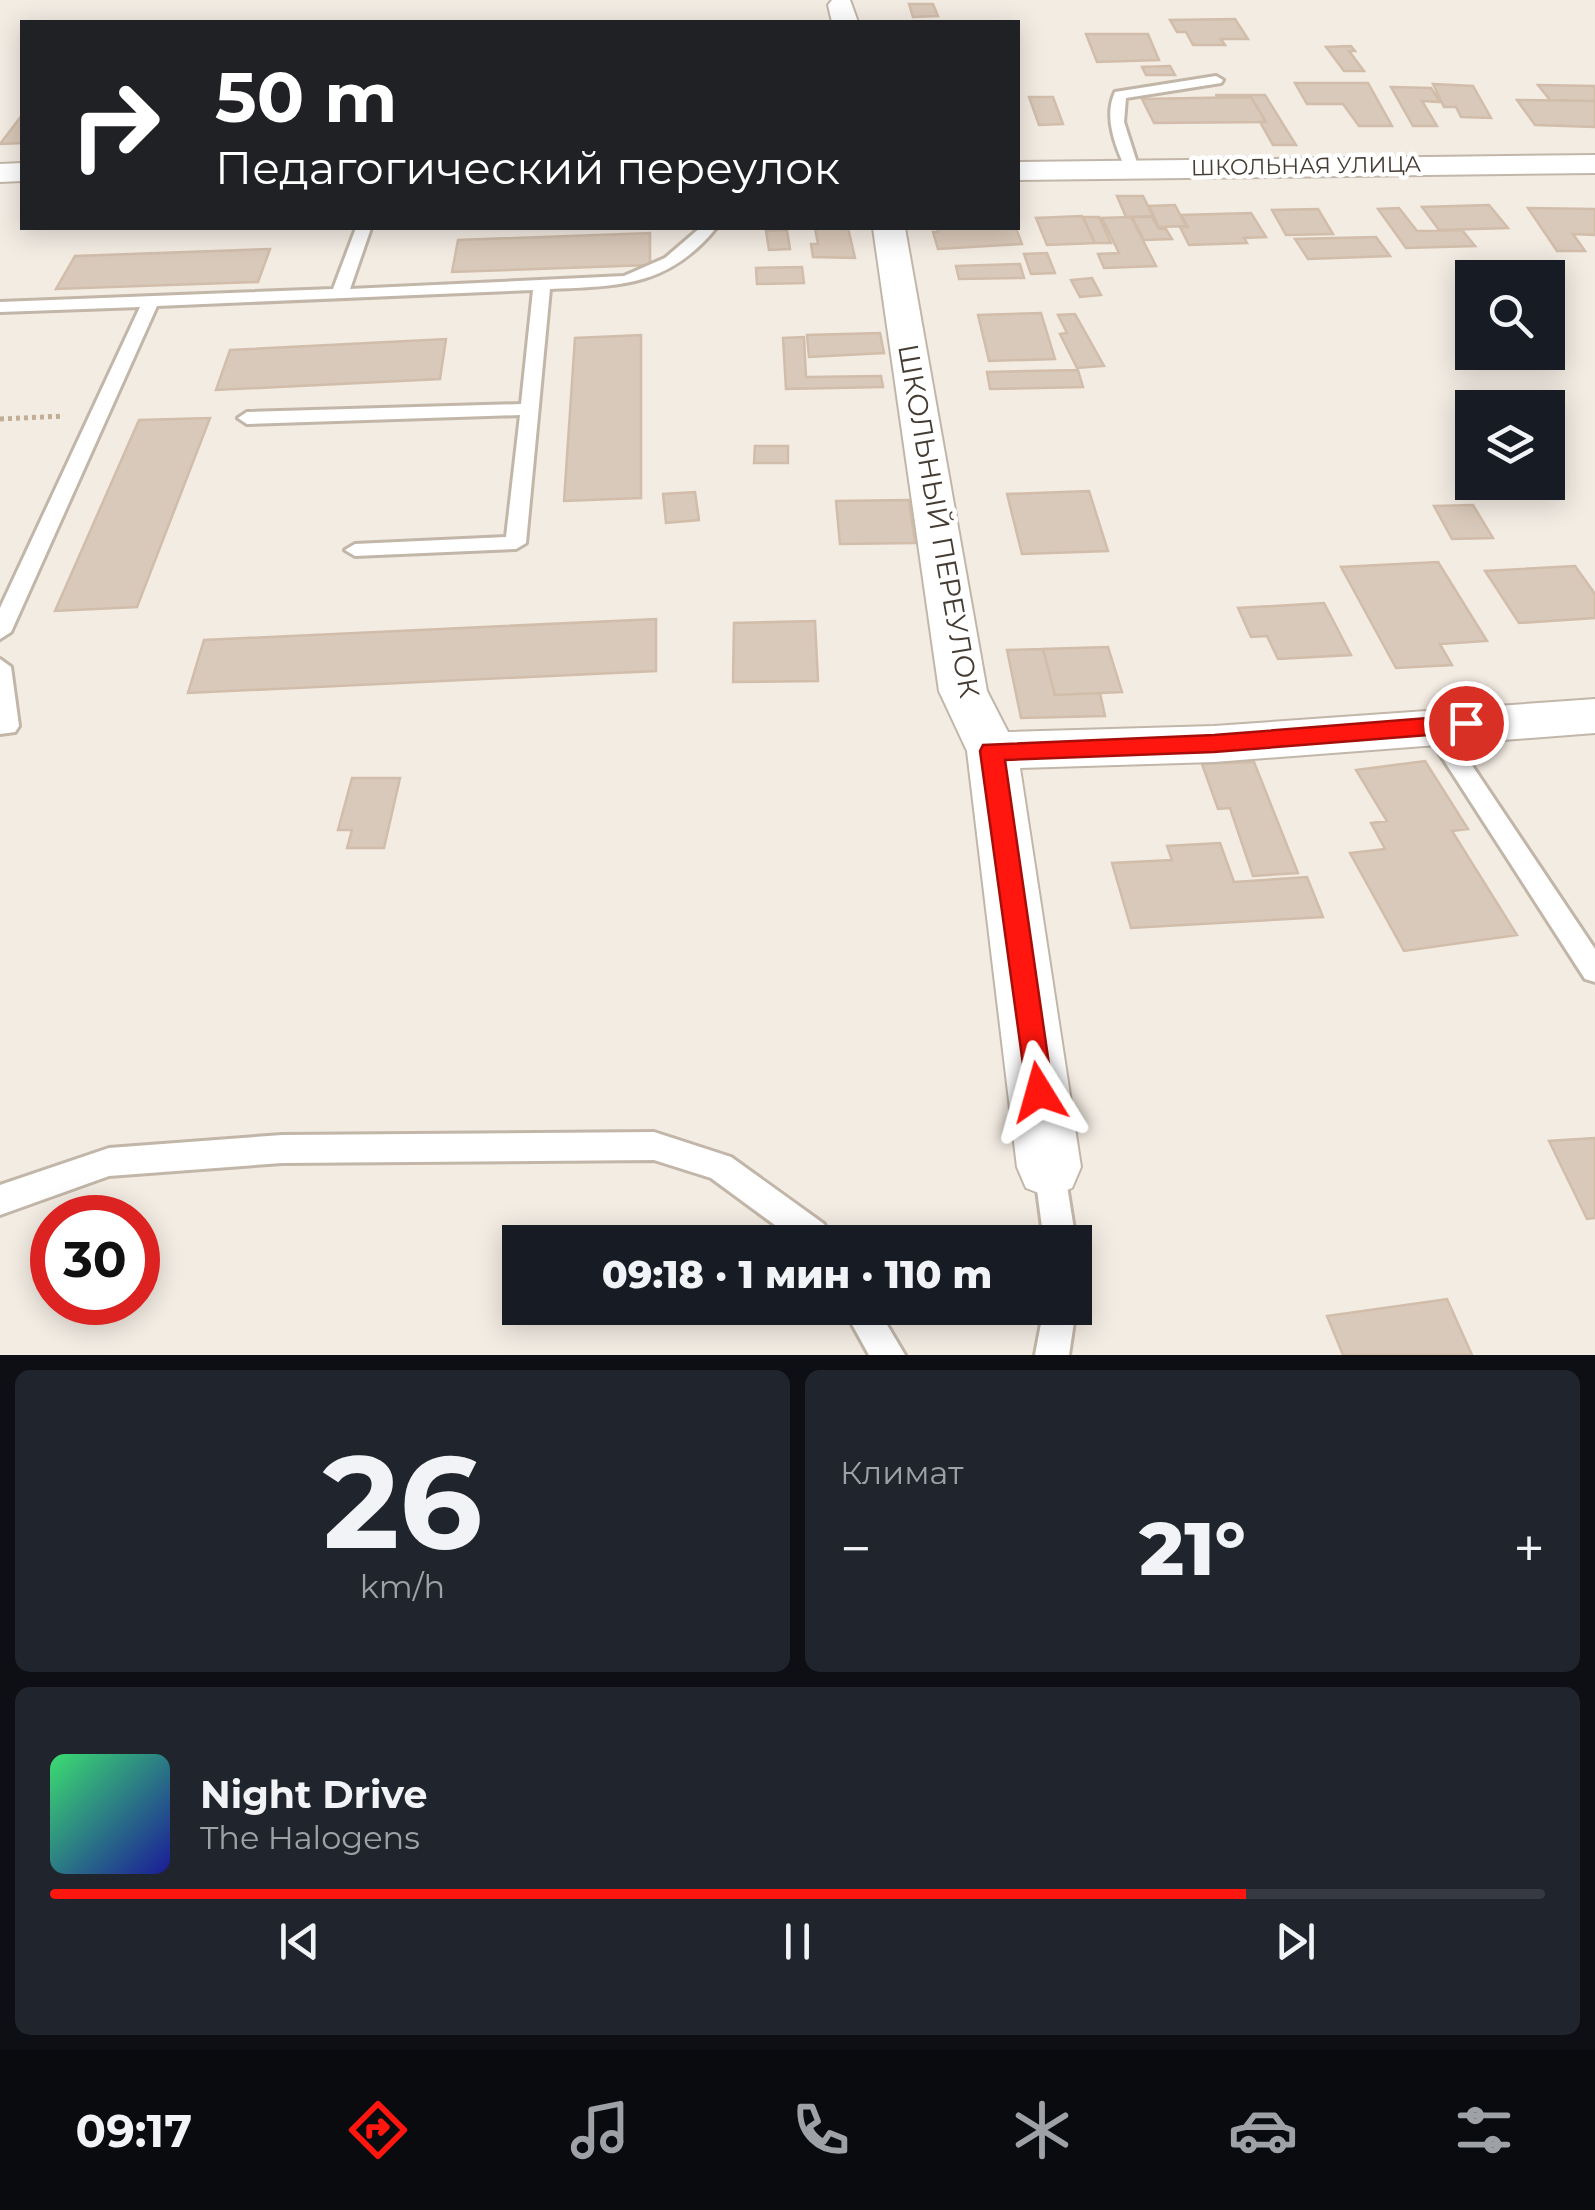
<!DOCTYPE html>
<html lang="ru">
<head>
<meta charset="utf-8">
<style>
  :root { --surface:#171b24; --page:#20242c; --text:#f1f3f6; --muted:#9ea1a6; --line:#363941; --accent:#ff160e }
  body { margin:0; font-family:Montserrat,sans-serif; background:var(--page); color:var(--text); height:100vh; display:flex; flex-direction:column; font-size:38px; white-space:nowrap }
  * { box-sizing:border-box; margin:0 }
  p { font-size:32px; color:var(--muted) }
  .icon { flex:none; width:55px; height:55px; fill:none; stroke:currentColor; stroke-width:2; stroke-linecap:round; stroke-linejoin:round }
  .map { position:relative; height:1355px; overflow:hidden }
  .side { display:flex; flex-direction:column; gap:15px; padding:15px; background:#0d0f14; flex:1 }
  .side>* { flex:none }
  .hud { position:absolute; left:20px; top:20px; width:1000px; height:210px; border-radius:0px; box-shadow:0 5px 25px #0003; background:#202124; color:#fff; overflow:hidden }
  .tools { position:absolute; left:1455px; top:260px; display:grid; gap:20px }
  .tools a { display:grid; place-items:center; width:110px; height:110px; border-radius:0px; background:var(--surface); box-shadow:0 5px 25px #0003; font-size:50px }
  .speed { position:absolute; left:30px; top:1195px; display:flex; gap:20px; font-size:50px; font-weight:700; text-align:center }
  .speed>* { display:grid; place-content:center; width:130px; height:130px; border-radius:50%; background:var(--surface); box-shadow:0 5px 25px #0003; line-height:1 }
  .speed .limit { border:15px solid #d22; background:#fff; color:#111 }
  .pin { position:absolute; display:grid; place-items:center; width:85px; height:85px; color:#fff; margin:-42px; border:5px solid #fff; border-radius:50%; box-shadow:0 2px 10px #0007 }
  .me { position:absolute; width:110px; margin:-55px; rotate:352deg; stroke-linejoin:round; filter:drop-shadow(0 0 8px #0008) }
  .turn { display:flex; align-items:center; gap:35px; height:210px; padding:0 30px; font-size:45px }
  .turn .icon { width:130px; height:130px; stroke-width:2.5 }
  .turn b { display:block; font-size:70px; line-height:85px }
  .big { font-size:75px; font-weight:800; line-height:1.1 }
  .side .widget { flex:1; display:flex; flex-direction:column; justify-content:center; gap:15px; min-width:0; padding:0 35px; border-radius:15px; background:var(--page) }
  .side .dial { align-items:center; gap:0 }
  .dial b { font-size:130px; line-height:1 }
  .song { display:flex; align-items:center; gap:30px }
  .cover { width:120px; height:120px; border-radius:15px; background:linear-gradient(135deg,hsl(140 70% 55%),hsl(240 70% 35%)) }
  .played { height:10px; border-radius:5px; background:linear-gradient(90deg,var(--accent) 80%,var(--line) 80%) }
  .keys { display:flex; justify-content:space-around; direction:ltr }
  .heat { display:flex; justify-content:space-between; align-items:center; font-size:55px; direction:ltr }
  .side .tiles { flex:1; display:grid; gap:15px; grid-template-columns:1fr 1fr }
  .widget:last-child { grid-column:span 2 }
  .trip { position:absolute; left:502px; top:1225px; width:590px; height:100px; border-radius:0px; background:var(--surface); box-shadow:0 5px 25px #0003; font-weight:800; line-height:100px; text-align:center }
  .tabs { display:flex; height:160px; justify-content:space-around; align-items:center; background:#090b0e; color:var(--muted) }
  .tabs .icon { width:70px; height:70px }
  .tabs .selected { color:var(--accent) }
  .tabs b { font-size:45px; color:var(--text) }
  .map>svg:first-child { display:block }
  .building { fill:#d9c9ba; stroke:#d1bdaa; stroke-width:2.5 }
  .lines { fill:none; stroke-linecap:round; stroke-linejoin:round }
  .lane-casing { stroke:#c2b6a8; stroke-width:6 }
  .street-casing { stroke:#c2b6a8; stroke-width:4 }
  .path { stroke:#c2ad95; stroke-width:5; stroke-dasharray:4 4; stroke-linecap:butt }
  .lane { fill:#fff; fill-rule:evenodd }
  .street { fill:#fff; fill-rule:evenodd }
  .route { fill:#ff160e; stroke:#a60e09; stroke-width:2.5 }
  .labels { text-anchor:middle; dominant-baseline:central; stroke-width:9; stroke-linejoin:round; paint-order:stroke }
  .far-street-label { font-size:22px; fill:#453c33; stroke:#fff }
  .street-label { font-size:28px; fill:#453c33; stroke:#fff }
</style>
</head>
<body>
<div class="map">
<svg width="1595" height="1355" viewBox="0 0 1595 1355">
  <rect width="100%" height="100%" fill="#f3ece3"/>
  <!-- building -->
  <path class="building" d="M909 4H933L938 16 913 17Z
    M1235 19 1248 39H1221L1225 45H1193L1186 32H1177L1170 20Z
    M1086 34H1148L1159 60 1097 62Z
    M1351 46 1355 51H1349L1364 71H1344L1326 47Z
    M1170 66 1175 75H1146L1142 67Z
    M1295 83H1368L1392 126H1359L1343 104H1307Z
    M1433 84 1473 86 1491 118 1461 117 1456 107H1444Z
    M1538 85 1595 86V101L1550 100Z
    M1391 87 1431 88 1440 102 1422 101 1437 126H1413Z
    M1215 95H1265L1296 145H1273L1260 122H1266L1251 97Z
    M1029 97H1053L1063 124 1039 125Z
    M1251 97 1266 122 1154 123 1142 99Z
    M1517 100 1595 101V127L1535 125Z
    M22 115V143L0 144Z
    M1117 196H1143L1153 216 1126 217Z
    M1175 205 1186 226 1159 227 1149 206Z
    M1489 205 1508 228 1439 230 1422 207Z
    M1399 208 1417 231 1462 230 1475 246 1406 248 1378 209Z
    M1528 208 1595 209V235L1573 234 1585 251H1557Z
    M1318 209 1333 234 1286 235 1272 210Z
    M1251 213 1266 237 1244 238 1247 243 1189 245 1180 227H1188L1181 215Z
    M1082 216 1095 243 1047 245 1036 218Z
    M1083 217H1099L1111 243H1095Z
    M1131 217 1156 266 1104 268 1098 254 1119 253 1102 218Z
    M1132 217H1152L1159 229H1166L1172 239 1144 240Z
    M815 228H848L855 258 813 257 811 244H818Z
    M937 228H1016L1022 244 938 249 933 232H938Z
    M787 230 790 249 769 250 766 231Z
    M650 233V265L452 272 458 240Z
    M1376 237 1390 256 1308 259 1295 239Z
    M270 249 258 282 56 289 75 256Z
    M1047 253 1055 273 1031 274 1024 254Z
    M1020 264 1024 278 959 279 956 266Z
    M802 267 804 283 757 284 756 268Z
    M1092 278 1101 295 1080 297 1071 280Z
    M1041 313 1055 359 989 361 978 315Z
    M1075 314 1104 366 1077 368 1060 334 1067 333 1058 315Z
    M880 333 884 353 809 357 807 335Z
    M641 335V498L564 501 575 338Z
    M804 337 806 377 881 376 883 387 786 389 783 338Z
    M446 339 440 379 216 390 230 350Z
    M1078 370 1083 387 990 389 987 372Z
    M210 418 137 607 55 611 139 420Z
    M755 446H788V463H754Z
    M1089 491 1108 551 1022 554 1007 494Z
    M695 492 699 520 666 523 663 494Z
    M909 500 915 543 840 544 836 501Z
    M1473 505 1493 538 1452 539 1434 506Z
    M1438 562 1487 641 1440 644 1452 665 1396 668 1341 567Z
    M1575 566 1595 594V618L1519 623 1485 571Z
    M1324 603 1351 655 1278 659 1267 636 1251 637 1238 608Z
    M656 619V671L188 693 204 640Z
    M815 621 818 681 733 682 734 623Z
    M1108 647 1122 692 1055 695 1043 649Z
    M1043 649 1055 695 1100 693 1105 716 1021 718 1007 650Z
    M1425 761 1468 829 1452 831 1517 935 1404 951 1350 853 1385 849 1371 823 1387 821 1356 770Z
    M1254 762 1298 873 1253 876 1230 808 1218 809 1202 764Z
    M352 778H400L384 848H347L352 830H338Z
    M1220 843 1234 882 1307 877 1323 917 1131 928 1112 863 1172 860 1167 846Z
    M1595 1138V1218L1587 1219 1549 1141Z
    M1447 1299 1472 1355H1343L1327 1316Z"/>
  <g class="lines">
    <defs>
      <path id="lane" d="M1216 76 1223 80 1221 83 1126 98 1124 122 1139 169 1127 172C1116 148 1103 117 1115 92Z
        M356 228H371L350 289 624 276 665 258 700 228H716C668 287 619 286 550 289L526 543 516 549 355 556 345 550 355 544 506 537 520 415 247 424 238 418 247 412 521 404 533 290 157 306 11 632 0 639V608L140 307 0 312V302L333 289Z
        M0 659 11 667 19 726 15 732 0 734Z
        M1433 717 1441 719 1595 949V982L1585 979 1425 731 1421 725 1425 719Z
        M654 1132 731 1157 824 1224 833 1242H798L711 1178 654 1160 282 1163 109 1176 0 1215V1185L109 1148 282 1135Z
        M1049 1153 1060 1157 1064 1167 1076 1242 1075 1244 1044 1242 1034 1167 1038 1157Z
        M1075 1305 1076 1308 1069 1355H1035L1044 1308Z
        M843 1308H877L905 1355H869Z"/>
      <path id="street" d="M832 0H850L858 22H832L828 5Z
        M1595 155V173L1018 180V162Z
        M22 163V181L0 182V164Z
        M873 228H905L987 691 1008 732 1214 726 1595 699V733L1214 762 1020 768 1081 1167 1072 1188 1049 1197 1026 1188 1017 1167 967 751 939 691Z"/>
    </defs>
    <!-- lane casing -->
    <use href="#lane" class="lane-casing"/>
    <!-- street casing -->
    <use href="#street" class="street-casing"/>
    <!-- path -->
    <path class="path" d="M0 419 64 416"/>
    <!-- lane -->
    <use href="#lane" class="lane"/>
    <!-- street -->
    <use href="#street" class="street"/>
  </g>
  <!-- route -->
  <path class="route" d="M1466 715 1477 723 1466 732 1214 752 1005 760 1053 1092 1049 1101 1039 1105 1028 1101 980 751 983 745 1214 735Z"/>
  <g class="labels">
    <!-- far-street labels -->
    <g class="far-street-label">
      <text transform="translate(1306 166) rotate(-1)">ШКОЛЬНАЯ УЛИЦА</text>
    </g>
    <!-- street labels -->
    <g class="street-label">
      <text transform="translate(939 521) rotate(80)">ШКОЛЬНЫЙ ПЕРЕУЛОК</text>
    </g>
  </g>
</svg>
<div class="tools">
<a><svg class="icon" aria-label="search" viewBox="0 0 24 24"><circle cx="10" cy="10" r="6"/><path d="M15 15l6 6"/></svg></a>
<a><svg class="icon" aria-label="layers" viewBox="0 0 24 24"><path d="M12 4l9 5-9 5-9-5zM3 14l9 5 9-5"/></svg></a>
</div>
<div class="speed"><div class="limit">30</div></div>
<div class="pin" style="left:1466px;top:723px;background:#d93025"><svg class="icon" aria-label="arrive" viewBox="0 0 24 24"><path d="M6 21V4h12l-3 4 3 4H6"/></svg></div>
<svg class="me" style="left:1039px;top:1092px" viewBox="-20 -20 40 40"><path d="M0-17L14 15 0 8-14 15z" fill="#ff160e" stroke="#fff" stroke-width="4"/></svg>
<div class="trip">09:18 · 1 мин · 110 m</div>
<div class="hud">
<div class="turn"><svg class="icon" aria-label="right" viewBox="0 0 24 24"><path d="M7 20v-9h11M14 6l5 5-5 5"/></svg><div><b>50 m</b>Педагогический переулок</div></div>
</div>
</div>
<section class="side">
<div class="tiles">
<div class="widget dial"><b>26</b><p>km/h</p></div>
<div class="widget"><p>Климат</p>
<div class="heat"><a>−</a><b class="big">21°</b><a>+</a></div>
</div>
<div class="widget">
<div class="song"><i class="cover"></i><div><b>Night Drive</b><p>The Halogens</p></div></div>
<div class="played"></div>
<div class="keys"><svg class="icon" aria-label="previous" viewBox="0 0 24 24"><path d="M18 5L8 12l10 7zM5 5v14"/></svg><svg class="icon" aria-label="pause" viewBox="0 0 24 24"><path d="M8 5v14M16 5v14"/></svg><svg class="icon" aria-label="next" viewBox="0 0 24 24"><path d="M6 5l10 7-10 7zM19 5v14"/></svg></div>
</div>
</div>
</section>
<nav class="tabs">
<b>09:17</b>
<svg class="icon selected" aria-label="directions" viewBox="0 0 24 24"><path d="M12 3l9 9-9 9-9-9zM9 14v-3h6M13 9l2 2-2 2"/></svg>
<svg class="icon" aria-label="music" viewBox="0 0 24 24"><path d="M9 18V5l10-2v13"/><circle cx="6" cy="18" r="3"/><circle cx="16" cy="16" r="3"/></svg>
<svg class="icon" aria-label="phone" viewBox="0 0 24 24"><path d="M5 4h4l2 5-3 2q2 4 5 5l2-3 5 2v4C11 20 4 13 5 4z"/></svg>
<svg class="icon" aria-label="climate" viewBox="0 0 24 24"><path d="M12 3v18M4 7l16 10M4 17L20 7"/></svg>
<svg class="icon" aria-label="car" viewBox="0 0 24 24"><path d="M5 17H2v-5l4-1 3-4h7l3 4 3 1v5h-3M9 17h6M6 11h13"/><circle cx="7" cy="17" r="2"/><circle cx="17" cy="17" r="2"/></svg>
<svg class="icon" aria-label="filters" viewBox="0 0 24 24"><path d="M4 7h16M4 17h16"/><circle cx="9" cy="7" r="2"/><circle cx="15" cy="17" r="2"/></svg>
</nav>
</body>
</html>
